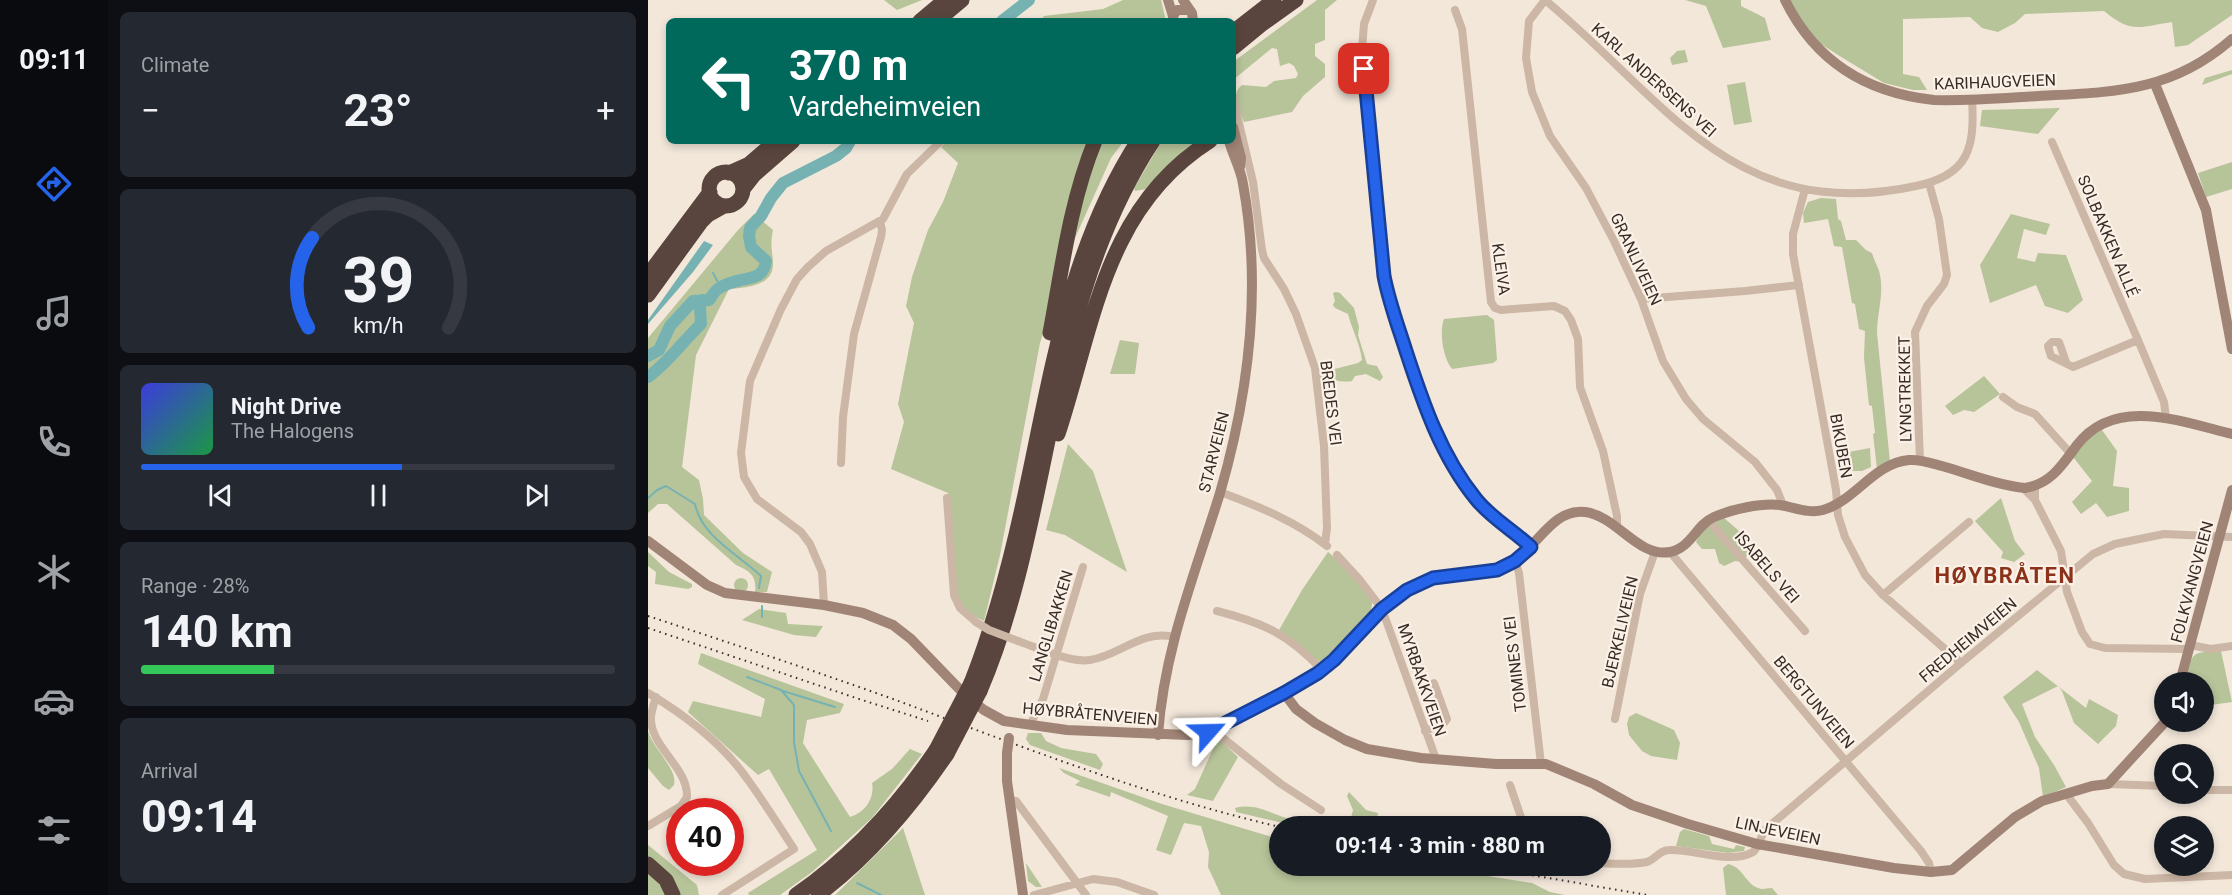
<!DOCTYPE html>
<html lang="en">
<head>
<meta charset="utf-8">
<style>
  :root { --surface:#171b24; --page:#242831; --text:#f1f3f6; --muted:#9ea1a6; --line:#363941; --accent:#2563eb }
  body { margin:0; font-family:Roboto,sans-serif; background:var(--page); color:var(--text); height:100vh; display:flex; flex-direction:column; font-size:22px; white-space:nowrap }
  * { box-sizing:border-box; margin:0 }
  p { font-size:20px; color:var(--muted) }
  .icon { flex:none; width:33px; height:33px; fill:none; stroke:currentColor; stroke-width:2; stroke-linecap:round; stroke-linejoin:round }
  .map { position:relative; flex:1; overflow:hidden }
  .panel { display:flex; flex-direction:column; gap:12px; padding:12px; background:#0d0f14; width:540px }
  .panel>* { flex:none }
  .banner { position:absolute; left:18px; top:18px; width:570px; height:126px; border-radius:9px; box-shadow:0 3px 9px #0003; background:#00695c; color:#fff; overflow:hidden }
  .controls { position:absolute; left:1506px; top:672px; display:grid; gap:12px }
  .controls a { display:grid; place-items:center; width:60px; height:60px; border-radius:50%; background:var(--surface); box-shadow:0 3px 9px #0003; font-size:30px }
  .speed { position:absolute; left:18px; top:798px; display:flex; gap:12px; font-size:30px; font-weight:700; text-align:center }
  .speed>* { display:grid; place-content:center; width:78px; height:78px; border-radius:50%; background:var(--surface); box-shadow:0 3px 9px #0003; line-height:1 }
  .speed .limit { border:9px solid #d22; background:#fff; color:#111 }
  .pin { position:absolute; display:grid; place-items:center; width:51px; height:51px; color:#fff; margin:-26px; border-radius:12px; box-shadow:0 3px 9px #0006 }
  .me { position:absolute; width:66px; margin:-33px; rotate:65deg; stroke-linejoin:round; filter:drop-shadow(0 0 4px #0008) }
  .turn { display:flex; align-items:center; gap:21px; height:126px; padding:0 24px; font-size:27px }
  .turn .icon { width:78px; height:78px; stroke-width:2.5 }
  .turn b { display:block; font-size:42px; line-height:51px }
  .big { font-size:45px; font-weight:700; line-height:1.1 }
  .panel .card { flex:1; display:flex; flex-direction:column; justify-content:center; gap:9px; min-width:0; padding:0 21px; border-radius:9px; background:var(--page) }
  .panel .dial { align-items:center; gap:0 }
  .dial svg { height:156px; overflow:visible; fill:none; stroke:var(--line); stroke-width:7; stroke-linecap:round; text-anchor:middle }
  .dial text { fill:var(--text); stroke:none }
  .song { display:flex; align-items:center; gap:18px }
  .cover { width:72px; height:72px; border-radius:9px; background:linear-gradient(135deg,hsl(240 70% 55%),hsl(140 70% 35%)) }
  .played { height:6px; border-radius:3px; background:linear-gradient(90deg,var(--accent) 55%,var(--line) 55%) }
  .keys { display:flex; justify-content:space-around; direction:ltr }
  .heat { display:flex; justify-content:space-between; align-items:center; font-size:33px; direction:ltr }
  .charge { height:9px; border-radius:4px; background:linear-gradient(90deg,#34c759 28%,var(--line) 0) }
  .trip { position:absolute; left:621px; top:816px; width:342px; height:60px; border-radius:30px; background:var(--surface); box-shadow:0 3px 9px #0003; font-weight:700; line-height:60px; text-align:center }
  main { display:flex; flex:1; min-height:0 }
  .tab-bar { display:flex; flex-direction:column; width:108px; justify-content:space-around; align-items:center; background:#090b0e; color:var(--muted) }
  .tab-bar .icon { width:42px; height:42px }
  .tab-bar .on { color:var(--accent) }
  .tab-bar b { font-size:27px; color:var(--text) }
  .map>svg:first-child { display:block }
  .green { fill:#b7c399 }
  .water { fill:#77b2b3 }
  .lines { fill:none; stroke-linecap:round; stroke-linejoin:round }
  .stream { stroke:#77b2b3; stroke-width:2 }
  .river { stroke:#77b2b3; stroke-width:12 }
  .street { stroke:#ccb6a5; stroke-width:8 }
  .secondary { stroke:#a08476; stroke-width:10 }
  .highway { stroke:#59453d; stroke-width:15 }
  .rail { stroke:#382c27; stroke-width:2; stroke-dasharray:1.5 4.5; stroke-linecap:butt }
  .street-bridge { stroke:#ccb6a5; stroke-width:8 }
  .secondary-bridge { stroke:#a08476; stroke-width:10 }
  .highway-bridge { stroke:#59453d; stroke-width:15 }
  .route-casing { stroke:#184099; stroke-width:15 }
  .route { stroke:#2563eb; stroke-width:10 }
  .labels { text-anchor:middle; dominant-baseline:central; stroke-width:4.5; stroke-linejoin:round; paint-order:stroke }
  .street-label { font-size:16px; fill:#382c27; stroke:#fbf1e7 }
  .district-label { font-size:22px; font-weight:bold; letter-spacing:1.5px; fill:#8c321a; stroke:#fbf1e7 }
</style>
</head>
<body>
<main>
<nav class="tab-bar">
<b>09:11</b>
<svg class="icon on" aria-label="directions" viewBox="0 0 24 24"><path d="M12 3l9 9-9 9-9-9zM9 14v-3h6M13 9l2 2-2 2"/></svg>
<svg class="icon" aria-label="music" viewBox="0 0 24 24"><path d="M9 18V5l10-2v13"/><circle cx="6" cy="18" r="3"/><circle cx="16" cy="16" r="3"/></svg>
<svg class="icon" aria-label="phone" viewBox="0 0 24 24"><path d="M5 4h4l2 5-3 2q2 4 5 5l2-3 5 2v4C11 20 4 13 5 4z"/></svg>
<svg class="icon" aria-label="climate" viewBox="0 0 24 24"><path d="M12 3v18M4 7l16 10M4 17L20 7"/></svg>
<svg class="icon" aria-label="car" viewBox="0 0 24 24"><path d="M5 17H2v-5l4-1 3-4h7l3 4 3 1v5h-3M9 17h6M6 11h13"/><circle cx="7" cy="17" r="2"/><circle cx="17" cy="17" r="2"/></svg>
<svg class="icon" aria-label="filters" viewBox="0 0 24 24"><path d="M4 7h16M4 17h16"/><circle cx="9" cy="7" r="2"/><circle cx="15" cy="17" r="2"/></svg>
</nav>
<section class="panel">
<div class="card"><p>Climate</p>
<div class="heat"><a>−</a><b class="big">23°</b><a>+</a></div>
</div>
<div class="card dial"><svg viewBox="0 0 100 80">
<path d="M14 69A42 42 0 1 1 86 69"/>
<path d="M14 69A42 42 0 0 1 16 23" stroke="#2563eb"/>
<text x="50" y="56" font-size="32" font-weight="700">39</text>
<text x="50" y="72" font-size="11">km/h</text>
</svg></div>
<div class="card">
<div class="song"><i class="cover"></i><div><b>Night Drive</b><p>The Halogens</p></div></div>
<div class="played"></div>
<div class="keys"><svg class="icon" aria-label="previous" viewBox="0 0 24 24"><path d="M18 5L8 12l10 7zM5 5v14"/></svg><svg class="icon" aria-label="pause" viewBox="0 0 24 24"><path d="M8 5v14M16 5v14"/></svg><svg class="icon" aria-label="next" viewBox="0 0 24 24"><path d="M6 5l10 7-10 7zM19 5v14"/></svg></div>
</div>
<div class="card"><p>Range · 28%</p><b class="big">140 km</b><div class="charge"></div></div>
<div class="card"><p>Arrival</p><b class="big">09:14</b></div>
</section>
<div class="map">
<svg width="1584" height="895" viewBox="0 0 1584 895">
  <rect width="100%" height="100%" fill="#f3e7da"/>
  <!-- green -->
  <path class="green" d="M236 0H274L249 10Z
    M475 0H513L518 21H391L396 16 455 9Z
    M669 0H689L677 10V40L667 44V56L677 64V77L655 96 644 112 596 122C591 110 582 94 594 85L618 87 626 81 648 78 650 74 646 66 641 63 632 66 629 49 624 48 585 80V62Z
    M1037 0H1093V6L1117 18 1123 40 1075 48 1058 6Z
    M1138 0H1584V15L1540 45 1527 47 1524 22C1491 27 1484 34 1456 11L1377 14 1367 23 1350 32 1334 28 1322 17 1255 19V74L1271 77 1279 90H1265L1236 83 1190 55 1165 39Z
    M1037 50 1040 62 1024 65 1022 58 1029 51Z
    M1584 70V74L1554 85 1557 78Z
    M1097 82 1104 122 1086 125 1079 85Z
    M1412 108 1390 134 1332 126 1334 110Z
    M299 141H476L463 158 423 247 392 343 352 555 336 621 318 612 309 600 300 493 243 469 256 422 250 404 266 323 258 306 264 277 280 230 295 202 310 163 293 147Z
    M514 141H555L499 189 487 191 486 188Z
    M1584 162V189L1558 197 1550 173Z
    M1173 198 1188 199 1190 219 1193 221 1198 240H1208L1218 250 1224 253C1226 261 1231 268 1232 275 1236 295 1229 313 1229 333L1242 462 1229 469 1225 434 1227 433 1224 406 1221 405 1216 358 1217 331 1211 329 1207 304 1204 303 1194 247 1186 246 1180 219 1156 223 1155 213 1160 202Z
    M106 214 125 230C122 245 124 248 125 263 126 286 98 288 81 289L48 355 34 467 51 480 55 499 56 515 95 553 124 572 119 592H107C109 576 102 571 88 565L19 504H10L0 513V338L90 230Z
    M1363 214 1402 224 1398 235 1376 229 1369 258 1387 262 1390 253 1418 255 1435 300 1420 313 1397 306 1388 285 1342 303 1332 265Z
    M688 292 692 293 706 308 711 327 710 335 719 364 729 366 735 377 732 381 718 374 707 376 704 381C695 383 688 379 680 382L678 393 673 392 671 373 710 363 714 360C712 343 704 330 700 314L687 308 685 305 687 301 685 293Z
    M839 315 846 320 849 360 845 363 804 369C795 358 791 332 796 319Z
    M472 340 491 343 487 374H462Z
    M1336 376 1352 394 1326 412 1316 410 1305 415 1297 406Z
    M1454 430 1469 451 1465 486 1481 488V511L1459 517 1448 503 1433 514 1424 502 1444 481 1425 457 1443 436Z
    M420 444 445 471 479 572 417 535 398 530Z
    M1222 448 1223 467 1214 471H1196L1190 454Z
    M1353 498 1367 541 1377 554 1366 562 1353 558 1355 552 1327 521Z
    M1076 518 1090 530 1103 551 1094 562 1087 561 1076 566 1071 563 1067 549H1054L1048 542C1052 531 1064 521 1076 518Z
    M0 552 21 572 44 584V587L40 589 7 584 8 572 0 566Z
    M680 552C690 560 722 591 724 603 724 606 723 610 722 613L673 663 652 645 631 630 654 590Z
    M86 585a7 7 0 1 1 14 0a7 7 0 1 1-14 0Z
    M111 609 138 613 140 624 175 626 168 637 146 635 94 620Z
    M1573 651 1584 702 1556 706V682H1538C1544 653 1541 652 1573 651Z
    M53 653 196 704 192 713 159 720 155 743 202 817C217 813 227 798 224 783L244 769 262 749 274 754 224 818 164 872 132 895H101L100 893 169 850 121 769 110 775 40 712 45 701 113 717 117 699 50 664Z
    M1389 670 1438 708 1441 699 1470 715 1468 726 1450 744 1426 723 1414 691 1410 686 1374 704 1387 737 1406 765 1418 787 1395 797 1391 768 1371 722 1355 697Z
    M988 713 1026 730 1032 743 1029 760 1003 756 994 751 981 735 979 724 981 717Z
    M0 731C5 749 30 769 26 785L21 790 15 786 0 768Z
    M380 733H393L398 741 413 748 448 754 455 764 452 770 382 745 378 739Z
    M570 738 590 757 565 801 539 795 547 789Z
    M411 768 514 804 631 839 632 866H775L884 883 902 892 917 895H573L560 867 561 852 553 826 536 823 523 855 508 850 520 816 463 792 462 797 427 785 432 781 416 773Z
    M701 792 718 810 730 813 728 826H648L588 812 587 808C607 803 619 812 638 818 658 824 683 827 703 818L705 810 699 796Z
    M255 828 277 895H186L188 894Z
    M1036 829 1061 836 1064 844 1086 849 1088 845 1097 847 1096 851 1080 853 1028 846 1032 832Z
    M0 845 49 885 51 895H0Z
    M378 863 394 887H388L380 881Z
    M1080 864C1095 867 1097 883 1110 888 1115 890 1118 888 1124 888L1130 895H1078L1075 868Z"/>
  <!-- water -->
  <path class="water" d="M56 241 65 245 45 272 0 324V320Z"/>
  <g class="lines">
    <!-- stream -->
    <path class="stream" d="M65 273 73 288
      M0 498 9 490 18 486 47 504C53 536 91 555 113 576L111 588
      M114 606V617
      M99 677 133 690 146 705V742L151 771 183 831
      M135 691 187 707
      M209 883 233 895"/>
    <!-- river -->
    <path class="river" d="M354 21 381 0
      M0 356 11 350 22 326 45 301 61 300C64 297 66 291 70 289 75 285 87 281 93 280 106 277 116 277 118 261L103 247 101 236 102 228 113 216 123 198 135 183 188 156 198 148 202 141
      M0 377C21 362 35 341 53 324L52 307 54 300"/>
    <!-- street -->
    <path class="street" d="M725 0 716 24 714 49 735 270 744 307 769 384 785 426 823 492 836 508 883 547
      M897 0 881 21 878 58 884 92 902 136 938 188 966 241 993 299 1015 361 1038 399 1055 419 1107 462 1129 490 1135 505
      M897 0C1019 101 1086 225 1268 186 1321 175 1327 148 1324 99
      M807 10 814 29 843 302 847 308 853 310 906 306 917 311 923 320 930 339 932 387 955 451 969 516V528
      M585 98 605 182 614 250 616 258 636 289 648 314 667 368 676 446 679 528 677 544
      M1404 142 1490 340 1516 402 1518 418
      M1157 189 1145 234V254L1188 490 1190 515 1197 537 1217 575 1235 595 1313 663
      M993 299 1097 291 1151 285
      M1418 362 1411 342H1404L1400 346 1403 356 1425 367 1490 340
      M1355 397 1369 407 1387 414 1423 454
      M1272 461 1267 332 1279 306 1296 284 1299 275 1291 219 1281 183
      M193 463 195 417 206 334 233 237 234 230 232 221
      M1374 487 1387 500V485
      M572 492C610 506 647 521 679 546
      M299 498 306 595 312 608 328 622
      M1387 500 1413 551 1419 592 1434 632 1442 644 1457 648 1541 649
      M1060 520 1157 631
      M1022 552 1273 851 1281 863 1283 872
      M689 555 711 579 734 609 788 759
      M867 561 871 573 893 764
      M1235 595 1321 522
      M176 605 174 572 162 544 153 532 109 499 96 477 93 453 102 381 133 309 149 279 160 267 178 251 235 219 259 174 293 141
      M569 611C616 623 640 634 674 670
      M370 641C390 648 422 663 442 660 474 655 492 629 527 637
      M1542 645 1563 649 1584 646
      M0 693C37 715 75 744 100 780 116 802 131 826 146 849L74 895
      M967 719 992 594 1007 552
      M382 725 395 699 435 567
      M567 729 571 735 633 784 673 810
      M777 731 795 724 799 719 786 683
      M1460 784 1516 786
      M862 785 876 826
      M1556 790H1584
      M1419 795 1440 823 1466 865 1476 874 1497 879 1584 875
      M362 800 368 801 438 895
      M0 826 33 806 39 797C40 766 1 747 3 716 4 710 6 703 8 697
      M952 863C967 864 984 865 999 862 1008 859 1011 850 1022 850 1046 849 1083 865 1105 852 1110 849 1113 835 1118 829L1313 663 1445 554 1467 544 1516 534 1584 537
      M386 895 445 879 469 882 506 895"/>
    <!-- secondary -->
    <path class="secondary" d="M520 0 525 16
      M535 0 544 13 545 21
      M1137 0C1167 61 1219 93 1286 100 1321 101 1356 98 1391 96 1466 92 1524 92 1584 39
      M525 21V16L529 10H539
      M1507 84 1558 210 1584 349
      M585 127 593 158 592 167
      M0 541 59 585 77 593 176 605 215 613 245 625 263 639 319 697 336 710 356 721 419 730 540 735C568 733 591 717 615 704 640 691 667 679 687 658 712 633 733 604 764 587 796 570 835 582 865 562 889 547 905 508 937 512 969 516 990 558 1022 552 1043 548 1048 525 1066 517 1085 509 1112 503 1132 505 1146 507 1160 514 1175 510 1207 501 1226 463 1261 460 1272 459 1283 463 1294 466 1319 473 1351 486 1377 488 1403 484 1415 464 1429 445 1467 395 1535 422 1584 434
      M1532 682 1584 490
      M636 693 648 709 667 723 697 740 719 749 773 758 848 764H898L946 784 984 805 1040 824 1109 844 1246 868 1283 872 1304 870 1367 817 1394 801 1444 786 1460 784 1517 722
      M510 735C516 649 547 574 572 493 601 393 614 287 595 184 593 169 585 156 581 141
      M359 753V781L375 895"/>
    <!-- highway -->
    <path class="highway" d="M272 21 297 0
      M289 21 314 0
      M585 32 626 0
      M585 48 613 25 648 0
      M61 189a17 17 0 1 1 34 0a17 17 0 1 1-34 0Z
      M81 173 101 164 128 141
      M95 189 106 175 145 141
      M0 275 62 192
      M0 295 53 222 60 215 76 206
      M402 333C414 269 422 202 447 141
      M410 434C446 325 456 208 562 141
      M323 683C348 620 364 556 378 490 404 370 422 246 490 141
      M332 691C408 513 396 306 505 141
      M0 864 18 880 25 895
      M148 895C204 856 250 806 288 750
      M170 895C222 856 263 807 299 754"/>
    <!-- rail -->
    <path class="rail" d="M0 616C82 643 164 670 245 699 372 746 499 796 632 827
      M0 628 211 699 280 721
      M805 866 838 871
      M831 866 999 895"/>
    <!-- street-bridge -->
    <path class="street-bridge" d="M328 622 341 630 370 641"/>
    <!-- secondary-bridge -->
    <path class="secondary-bridge" d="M359 753 361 738"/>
    <!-- highway-bridge -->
    <path class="highway-bridge" d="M288 750 323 683
      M299 754 332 691"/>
  </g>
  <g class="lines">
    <defs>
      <path id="route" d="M560 732 636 693 670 673 686 660 734 609 759 590 785 578 849 570 867 561 883 547C865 530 843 518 828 499 793 456 775 403 758 351 750 326 741 302 736 276L716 69"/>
    </defs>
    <!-- route casing -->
    <use href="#route" class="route-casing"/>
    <!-- route -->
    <use href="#route" class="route"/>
  </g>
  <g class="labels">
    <!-- street labels -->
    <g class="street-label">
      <text transform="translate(1006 80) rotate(42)">KARL ANDERSENS VEI</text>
      <text transform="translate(1347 82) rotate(-2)">KARIHAUGVEIEN</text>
      <text transform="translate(1460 236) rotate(67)">SOLBAKKEN ALLÉ</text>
      <text transform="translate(988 259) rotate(65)">GRANLIVEIEN</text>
      <text transform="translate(853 269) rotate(82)">KLEIVA</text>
      <text transform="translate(1257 389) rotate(-91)">LYNGTREKKET</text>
      <text transform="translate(683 403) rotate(83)">BREDES VEI</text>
      <text transform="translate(1193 446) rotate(80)">BIKUBEN</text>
      <text transform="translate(566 452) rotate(-76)">STARVEIEN</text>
      <text transform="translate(1119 567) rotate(49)">ISABELS VEI</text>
      <text transform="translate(1544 582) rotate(-75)">FOLKVANGVEIEN</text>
      <text transform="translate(403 626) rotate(-73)">LANGLIBAKKEN</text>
      <text transform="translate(972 632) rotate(-77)">BJERKELIVEIEN</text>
      <text transform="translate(1320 640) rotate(-40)">FREDHEIMVEIEN</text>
      <text transform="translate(867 664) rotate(-97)">TOMINES VEI</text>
      <text transform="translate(774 680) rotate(71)">MYRBAKKVEIEN</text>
      <text transform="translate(1166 702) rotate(50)">BERGTUNVEIEN</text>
      <text transform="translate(442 714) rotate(5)">HØYBRÅTENVEIEN</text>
      <text transform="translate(1130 831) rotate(12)">LINJEVEIEN</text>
    </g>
    <!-- district labels -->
    <g class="district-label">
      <text x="1357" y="575">HØYBRÅTEN</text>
    </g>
  </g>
</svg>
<div class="controls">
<a><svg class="icon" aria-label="sound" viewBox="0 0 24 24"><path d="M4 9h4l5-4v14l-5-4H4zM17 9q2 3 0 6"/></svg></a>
<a><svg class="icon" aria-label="search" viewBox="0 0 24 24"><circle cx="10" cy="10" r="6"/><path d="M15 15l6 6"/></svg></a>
<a><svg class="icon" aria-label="layers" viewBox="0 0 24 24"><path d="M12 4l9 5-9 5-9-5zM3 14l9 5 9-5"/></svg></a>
</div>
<div class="speed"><div class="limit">40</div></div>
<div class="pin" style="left:716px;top:69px;background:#d93025"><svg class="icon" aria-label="arrive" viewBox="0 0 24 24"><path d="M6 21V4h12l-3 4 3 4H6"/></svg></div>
<svg class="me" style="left:560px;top:732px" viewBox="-20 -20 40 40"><path d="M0-17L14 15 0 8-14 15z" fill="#2563eb" stroke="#fff" stroke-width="4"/></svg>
<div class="trip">09:14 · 3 min · 880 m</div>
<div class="banner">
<div class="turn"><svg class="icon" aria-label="left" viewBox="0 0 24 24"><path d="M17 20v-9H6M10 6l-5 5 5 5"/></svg><div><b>370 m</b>Vardeheimveien</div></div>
</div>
</div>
</main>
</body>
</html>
